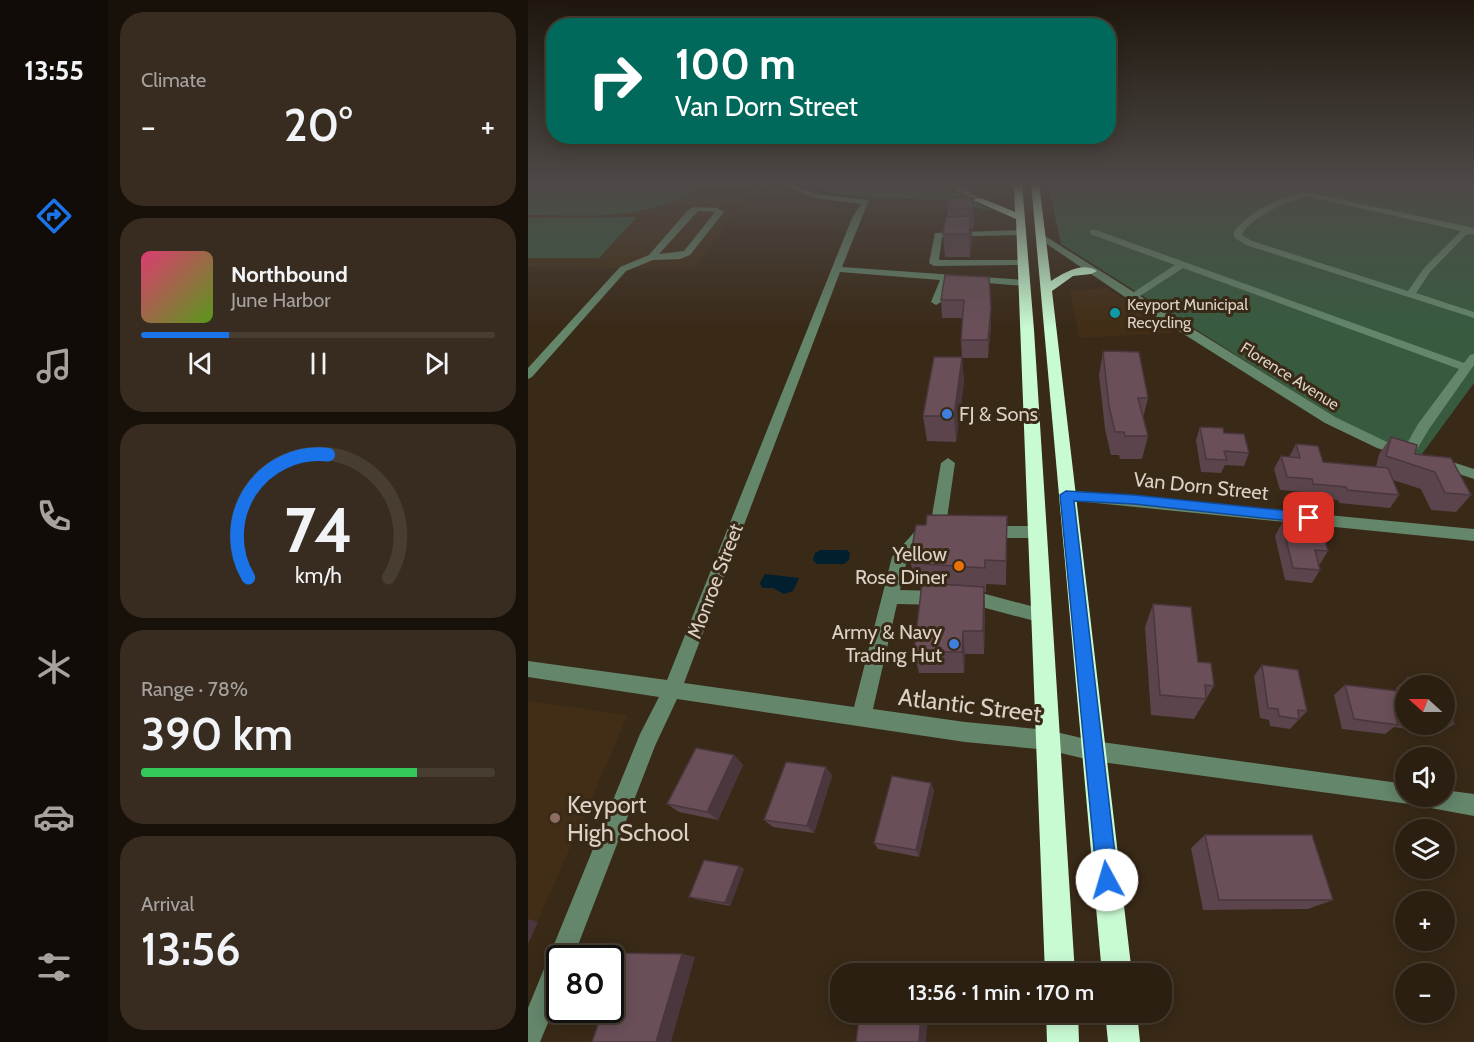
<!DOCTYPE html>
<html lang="en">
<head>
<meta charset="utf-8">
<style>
  :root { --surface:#2b1f11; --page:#372c1f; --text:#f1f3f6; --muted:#a6a29f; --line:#473d31; --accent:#1a73e8 }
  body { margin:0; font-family:Cabin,sans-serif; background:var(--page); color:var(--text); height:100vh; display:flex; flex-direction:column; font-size:22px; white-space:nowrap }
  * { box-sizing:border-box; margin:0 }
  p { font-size:20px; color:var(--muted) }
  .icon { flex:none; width:33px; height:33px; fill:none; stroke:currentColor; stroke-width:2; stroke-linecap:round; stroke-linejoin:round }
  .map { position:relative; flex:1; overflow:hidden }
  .details { display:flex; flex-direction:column; gap:12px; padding:12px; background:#181109; width:420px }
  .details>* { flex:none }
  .top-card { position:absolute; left:18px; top:18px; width:570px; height:126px; border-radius:24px; box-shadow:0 3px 15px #0003,0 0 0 2px var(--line); background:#00695c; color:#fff; overflow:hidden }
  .needle { width:39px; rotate:291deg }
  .controls { position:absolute; left:867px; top:675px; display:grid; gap:12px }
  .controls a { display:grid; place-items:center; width:60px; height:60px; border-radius:50%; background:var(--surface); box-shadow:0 3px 15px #0003,0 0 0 2px var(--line); font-size:30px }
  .speed { position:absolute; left:18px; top:945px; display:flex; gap:12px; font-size:30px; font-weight:700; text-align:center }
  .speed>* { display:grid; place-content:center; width:78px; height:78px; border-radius:50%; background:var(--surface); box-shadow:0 3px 15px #0003,0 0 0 2px var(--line); line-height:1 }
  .speed .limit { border:3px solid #111; border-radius:9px; background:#fff; color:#111 }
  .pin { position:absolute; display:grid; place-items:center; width:51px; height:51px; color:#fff; margin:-26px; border-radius:12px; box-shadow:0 3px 9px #0006 }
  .me { position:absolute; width:66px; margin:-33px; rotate:354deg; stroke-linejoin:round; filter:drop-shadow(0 0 4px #0008) }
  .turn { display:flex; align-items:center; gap:21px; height:126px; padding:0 30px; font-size:27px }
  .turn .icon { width:78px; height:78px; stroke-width:2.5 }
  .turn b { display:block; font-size:42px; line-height:51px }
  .big { font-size:45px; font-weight:600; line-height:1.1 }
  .details .card { flex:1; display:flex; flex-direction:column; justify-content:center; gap:9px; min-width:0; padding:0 21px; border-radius:24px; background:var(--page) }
  .details .dial { align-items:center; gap:0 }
  .dial svg { height:156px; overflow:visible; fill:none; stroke:var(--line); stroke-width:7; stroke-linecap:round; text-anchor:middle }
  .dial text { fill:var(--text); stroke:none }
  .song { display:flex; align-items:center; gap:18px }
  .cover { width:72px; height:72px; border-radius:9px; background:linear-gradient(135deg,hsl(340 70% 55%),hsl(90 70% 35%)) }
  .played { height:6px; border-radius:3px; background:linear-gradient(90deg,var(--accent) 25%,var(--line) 25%) }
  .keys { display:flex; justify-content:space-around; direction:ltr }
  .heat { display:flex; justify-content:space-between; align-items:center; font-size:33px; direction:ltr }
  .charge { height:9px; border-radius:4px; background:linear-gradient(90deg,#34c759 78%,var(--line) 0) }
  .trip { position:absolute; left:302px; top:963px; width:342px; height:60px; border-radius:24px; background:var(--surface); box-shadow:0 3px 15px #0003,0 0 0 2px var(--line); font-weight:600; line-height:60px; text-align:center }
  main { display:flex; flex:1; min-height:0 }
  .menu { display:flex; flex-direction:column; width:108px; justify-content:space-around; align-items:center; background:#110c07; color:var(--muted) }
  .menu .icon { width:42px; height:42px }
  .menu .current { color:var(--accent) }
  .menu b { font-size:27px; color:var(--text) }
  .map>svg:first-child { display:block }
  .built { fill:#422e16 }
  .green { fill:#385b40 }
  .water { fill:#001f2f }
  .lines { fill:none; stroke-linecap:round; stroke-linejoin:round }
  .minor { fill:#64866b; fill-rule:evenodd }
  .highway { fill:#c9fbd3; fill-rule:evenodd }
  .wall { fill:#5b444c }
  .shaded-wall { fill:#4a373e }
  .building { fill:#6a4f58; stroke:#4a373e; stroke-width:1.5 }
  .route { fill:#1a73e8; stroke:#114b97; stroke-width:1.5 }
  .culture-dot { fill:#0f9aa8; stroke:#392917; stroke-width:2 }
  .shop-dot { fill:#3f7fe0; stroke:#392917; stroke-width:2 }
  .food-dot { fill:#e8710a; stroke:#392917; stroke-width:2 }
  .education-dot { fill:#8d6e63; stroke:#392917; stroke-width:2 }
  .labels { text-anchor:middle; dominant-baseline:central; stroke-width:6; stroke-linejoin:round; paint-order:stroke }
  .far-poi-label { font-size:16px; fill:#dcd1c6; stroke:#392917; text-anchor:start }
  .far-street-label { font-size:16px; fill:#dcd1c6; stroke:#392917 }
  .poi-label { font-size:20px; fill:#dcd1c6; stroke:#392917; text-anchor:end }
  .street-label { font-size:20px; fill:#dcd1c6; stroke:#392917 }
  .near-street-label { font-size:24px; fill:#dcd1c6; stroke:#392917 }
  .near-poi-label { font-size:24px; fill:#dcd1c6; stroke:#392917; text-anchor:start }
</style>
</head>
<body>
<main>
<nav class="menu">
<b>13:55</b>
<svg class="icon current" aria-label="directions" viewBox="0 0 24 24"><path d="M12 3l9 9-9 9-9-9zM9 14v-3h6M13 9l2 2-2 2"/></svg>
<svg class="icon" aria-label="music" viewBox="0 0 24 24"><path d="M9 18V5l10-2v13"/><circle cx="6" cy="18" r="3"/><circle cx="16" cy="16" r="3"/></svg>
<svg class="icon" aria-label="phone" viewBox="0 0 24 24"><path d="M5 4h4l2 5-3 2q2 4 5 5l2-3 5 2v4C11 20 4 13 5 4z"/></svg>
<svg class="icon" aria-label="climate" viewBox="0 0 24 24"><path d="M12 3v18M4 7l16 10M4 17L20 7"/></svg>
<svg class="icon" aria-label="car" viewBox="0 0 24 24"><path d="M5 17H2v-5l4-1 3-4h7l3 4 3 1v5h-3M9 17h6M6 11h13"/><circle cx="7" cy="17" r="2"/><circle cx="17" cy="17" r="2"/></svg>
<svg class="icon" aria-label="filters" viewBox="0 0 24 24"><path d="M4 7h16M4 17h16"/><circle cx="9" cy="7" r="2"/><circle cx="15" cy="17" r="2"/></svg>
</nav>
<section class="details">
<div class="card"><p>Climate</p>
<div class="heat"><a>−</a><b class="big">20°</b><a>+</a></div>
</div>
<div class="card">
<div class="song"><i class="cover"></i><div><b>Northbound</b><p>June Harbor</p></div></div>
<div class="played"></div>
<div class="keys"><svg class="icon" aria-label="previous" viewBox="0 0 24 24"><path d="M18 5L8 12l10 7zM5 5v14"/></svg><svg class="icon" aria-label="pause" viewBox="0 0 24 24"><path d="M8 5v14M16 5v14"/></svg><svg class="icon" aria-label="next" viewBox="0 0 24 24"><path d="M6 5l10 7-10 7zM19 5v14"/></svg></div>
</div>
<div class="card dial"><svg viewBox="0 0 100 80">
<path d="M14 69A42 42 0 1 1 86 69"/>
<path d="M14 69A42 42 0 0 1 55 6" stroke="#1a73e8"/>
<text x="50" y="56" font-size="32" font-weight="700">74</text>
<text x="50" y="72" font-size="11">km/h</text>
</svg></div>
<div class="card"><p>Range · 78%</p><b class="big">390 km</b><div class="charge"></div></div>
<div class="card"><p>Arrival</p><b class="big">13:56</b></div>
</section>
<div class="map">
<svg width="946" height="1042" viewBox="0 0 946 1042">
  <rect width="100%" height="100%" fill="#392917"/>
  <!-- built -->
  <path class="built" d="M0 183H216L224 191 167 269 0 267Z
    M579 288 647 333 551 338 542 291Z
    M0 701 100 715 0 944Z"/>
  <!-- green -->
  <path class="green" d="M0 183H174C125 223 59 215 0 215Z
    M275 183H381L416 187 467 212 414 200 344 198 310 194Z
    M520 183H946V383L891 458 847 443 533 244Z
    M109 217 71 258H0V218Z"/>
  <!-- water -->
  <path class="water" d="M293 550H319L322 553 321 560 316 564H289L285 560 287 553Z
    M237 574 271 578 265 591 256 594 245 588H234L232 583Z"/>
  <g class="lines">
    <!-- minor -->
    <path class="minor" d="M251 183H261L287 194 341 200 314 267 496 280 501 283 496 286 421 280 413 302 408 305 403 302 412 280 312 272 156 683 326 707 364 557 390 528 402 527 413 463 420 458 427 463 417 532 414 536 399 538 379 560 372 590 412 591 418 593 420 598 418 603 412 605 369 604 345 709 437 722 520 730 566 741 878 784V796H916V790L946 794V816L881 804 566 761 520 750 437 742 149 699 127 746 45 958H32V994L12 1042H0V1008L112 734 131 697 0 677V661L139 680 324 218 333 204 286 198Z
      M418 183H427L454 200 447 202Z
      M778 192 946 228V234L938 235 902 272 888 293 946 312V318L718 245 707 238 705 233C721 211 752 197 778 192ZM778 196 933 231 896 268 880 291 724 241 714 235C719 219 761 200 778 196Z
      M166 207 189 208 196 212 162 255 152 259 125 260 98 271 4 377 0 379V368L92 267 121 255 160 210ZM170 211 187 212 156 251 131 254Z
      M492 230 495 231V235L414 237 411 260H495L500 263 498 265 406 266 401 263 407 233Z
      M562 230H568L936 363 942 355 946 354V365L901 429 885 456 880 458 849 448 797 423 600 299 510 238 517 236 606 292 647 265 562 234ZM655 268 931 369 890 424 877 447 859 442 807 417 612 296Z
      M912 458 946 469V479L907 466 905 463 907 460Z
      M538 490 946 529V541L538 500 531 495Z
      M461 526H509L514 528 517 532 514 536 509 538H461L456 536 453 532 456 528Z
      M439 592H450L514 609 520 611 523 616 520 621 514 623 450 606 433 604 431 599 433 594Z"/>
    <!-- highway -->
    <path class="highway" d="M486 183H494L506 330 547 974H517L488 219 445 200 453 198 487 212Z
      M503 183H511L523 281C535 273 556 261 569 271L563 274 545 276 524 291 604 974H574Z
      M518 1012H550L551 1042H519Z
      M577 1012H609L612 1042H580Z"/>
  </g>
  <!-- wall -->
  <path class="wall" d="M445 198 446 220 445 229H443L444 239 442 257H417L415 234 420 217 419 208Z
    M417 275 463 326 460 358H434L436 382 428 442 399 441 395 416 434 357 433 340 435 318H414L413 300Z
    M575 352 620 398 615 418 620 436 614 459H592L591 455H583L577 429 571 375Z
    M672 427 696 433 721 453 716 466 697 465 693 473 673 472 668 440Z
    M863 437 943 495 928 512 903 510 893 489 865 480 871 495 862 508 811 503 810 500 778 497 776 492 752 490 746 469 753 456 761 457 768 444 795 462 848 467 851 454Z
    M479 516 478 585 458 584V592H456L457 610 456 654H437L436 673H391L386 652 400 584 387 583 382 559 398 525Z
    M754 523 800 551 792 564H791L792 570 784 583 757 580 747 536Z
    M625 604 670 662 686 686 666 719 623 715 617 627Z
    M734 665 779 711 762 729 742 726 741 720 732 718 726 676Z
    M880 677 913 686H878V724H916V697L926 724 911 734 866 727 857 734 814 729 806 695 817 685 869 691 868 688Z
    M206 755 215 765 190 820 151 812 139 804Z
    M298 767 304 776 286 833 245 827 236 820Z
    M403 783 406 791 391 857 350 849 346 843Z
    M677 835 805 900 780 909 675 910 663 848Z
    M211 866 216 869 202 906 167 899 161 897Z"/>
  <!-- shaded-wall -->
  <path class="shaded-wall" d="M445 198 446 220 445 229 444 208Z
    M443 216 444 239 442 257 441 234Z
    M463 308V326L460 358V340Z
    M434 357 436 382 428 442 426 416Z
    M456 587 457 610 456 654 455 631Z
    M435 631 437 654 436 673 434 652Z
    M206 755 215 765 190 820 179 812Z
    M298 767 304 776 286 833 279 826Z
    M403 783 406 791 391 857 388 850Z
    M211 866 216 869 202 906 197 903Z
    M0 919 10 922 0 944Z
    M154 954 167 957 143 1042H128Z
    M393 1012H400L398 1042H391Z"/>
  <!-- building -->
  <path class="building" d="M421 198H445L444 208H419Z
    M443 216 441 234H415L418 217Z
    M417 275 461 277 463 308 460 340H433L436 300H413Z
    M579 351 611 352 620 398H610L620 436H597L596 432H587L581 406 575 352Z
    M406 357H434L426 416H395Z
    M672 427 695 428 696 433 716 434 721 453 696 451 699 460 678 459Z
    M863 437 889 445 887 454 923 458 943 495 917 493 907 472 858 456Z
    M768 444 790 446 795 462 860 468 871 495 819 490 818 487 785 484 784 479 759 477 753 456 772 458Z
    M399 515 479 516 478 561 457 560V568L396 564 397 559H382L388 525H398Z
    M754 523 793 527 800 551 787 550 792 570 765 568Z
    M394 583 456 587 455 631H435L434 652H386Z
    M625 604 663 607 670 662 683 663 686 686 677 685 678 699 632 695Z
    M734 665 770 670 779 711 770 710 771 719 751 716 750 709 740 708Z
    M880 677 911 681 913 686H883Z
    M817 685 878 692V717L867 715 870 725 826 719Z
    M916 697 926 724 916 722Z
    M168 748 206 755 179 812 139 804Z
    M258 762 298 767 279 826 236 820Z
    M364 776 403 783 388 850 346 843Z
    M677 835H784L805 900H691Z
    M176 860 211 866 197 903 161 897Z
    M85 953 154 954 128 1042H64L75 1010H82V961Z
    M332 1012H393L391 1042H328Z"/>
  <!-- sky -->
  <linearGradient id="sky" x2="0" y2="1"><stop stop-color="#1f170d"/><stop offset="0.56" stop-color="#4e4947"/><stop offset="1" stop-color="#4e4947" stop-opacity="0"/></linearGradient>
  <rect width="946" height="329" fill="url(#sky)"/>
  <!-- route -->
  <path class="route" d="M538 491 606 495 781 513 787 518 781 523 606 504 546 501 590 880 587 887 579 891 572 887 569 880 532 495Z"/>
  <!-- markers -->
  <circle class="culture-dot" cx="587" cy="313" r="6"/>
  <g class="shop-dot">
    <circle cx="419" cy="414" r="6"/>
    <circle cx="426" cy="644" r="6"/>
  </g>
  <circle class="food-dot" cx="431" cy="566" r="6"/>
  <circle class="education-dot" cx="27" cy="818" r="6"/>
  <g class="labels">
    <!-- far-poi labels -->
    <g class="far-poi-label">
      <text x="599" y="304">Keyport Municipal<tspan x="599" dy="18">Recycling</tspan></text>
    </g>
    <!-- far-street labels -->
    <g class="far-street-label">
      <text transform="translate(762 376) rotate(32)">Florence Avenue</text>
    </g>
    <!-- poi labels -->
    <g class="poi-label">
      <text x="431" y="414" text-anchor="start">FJ &amp; Sons</text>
      <text x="419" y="554">Yellow<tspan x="419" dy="23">Rose Diner</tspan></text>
      <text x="414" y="632">Army &amp; Navy<tspan x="414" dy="23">Trading Hut</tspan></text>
    </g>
    <!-- street labels -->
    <g class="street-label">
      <text transform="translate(673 486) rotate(6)">Van Dorn Street</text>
      <text transform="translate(187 581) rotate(-69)">Monroe Street</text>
    </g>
    <!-- near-street labels -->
    <g class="near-street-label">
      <text transform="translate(442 705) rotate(7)">Atlantic Street</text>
    </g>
    <!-- near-poi labels -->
    <g class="near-poi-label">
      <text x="39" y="804">Keyport<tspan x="39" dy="28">High School</tspan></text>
    </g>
  </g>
</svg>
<div class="controls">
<a><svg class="needle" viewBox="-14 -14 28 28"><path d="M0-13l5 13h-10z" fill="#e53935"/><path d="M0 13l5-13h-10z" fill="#a6a29f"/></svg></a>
<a><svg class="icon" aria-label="sound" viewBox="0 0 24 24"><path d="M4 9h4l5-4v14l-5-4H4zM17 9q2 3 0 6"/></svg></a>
<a><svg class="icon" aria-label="layers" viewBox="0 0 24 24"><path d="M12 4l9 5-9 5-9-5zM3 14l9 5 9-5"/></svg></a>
<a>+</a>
<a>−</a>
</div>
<div class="speed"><div class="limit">80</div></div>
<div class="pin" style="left:781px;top:518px;background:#d93025"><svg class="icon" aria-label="arrive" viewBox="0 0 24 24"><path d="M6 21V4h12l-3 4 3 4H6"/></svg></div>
<svg class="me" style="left:579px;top:880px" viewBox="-20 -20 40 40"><circle r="19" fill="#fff"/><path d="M0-13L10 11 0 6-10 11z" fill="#1a73e8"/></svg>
<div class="trip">13:56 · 1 min · 170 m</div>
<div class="top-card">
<div class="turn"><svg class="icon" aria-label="right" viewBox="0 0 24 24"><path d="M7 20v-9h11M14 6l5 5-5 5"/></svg><div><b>100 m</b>Van Dorn Street</div></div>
</div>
</div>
</main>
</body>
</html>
